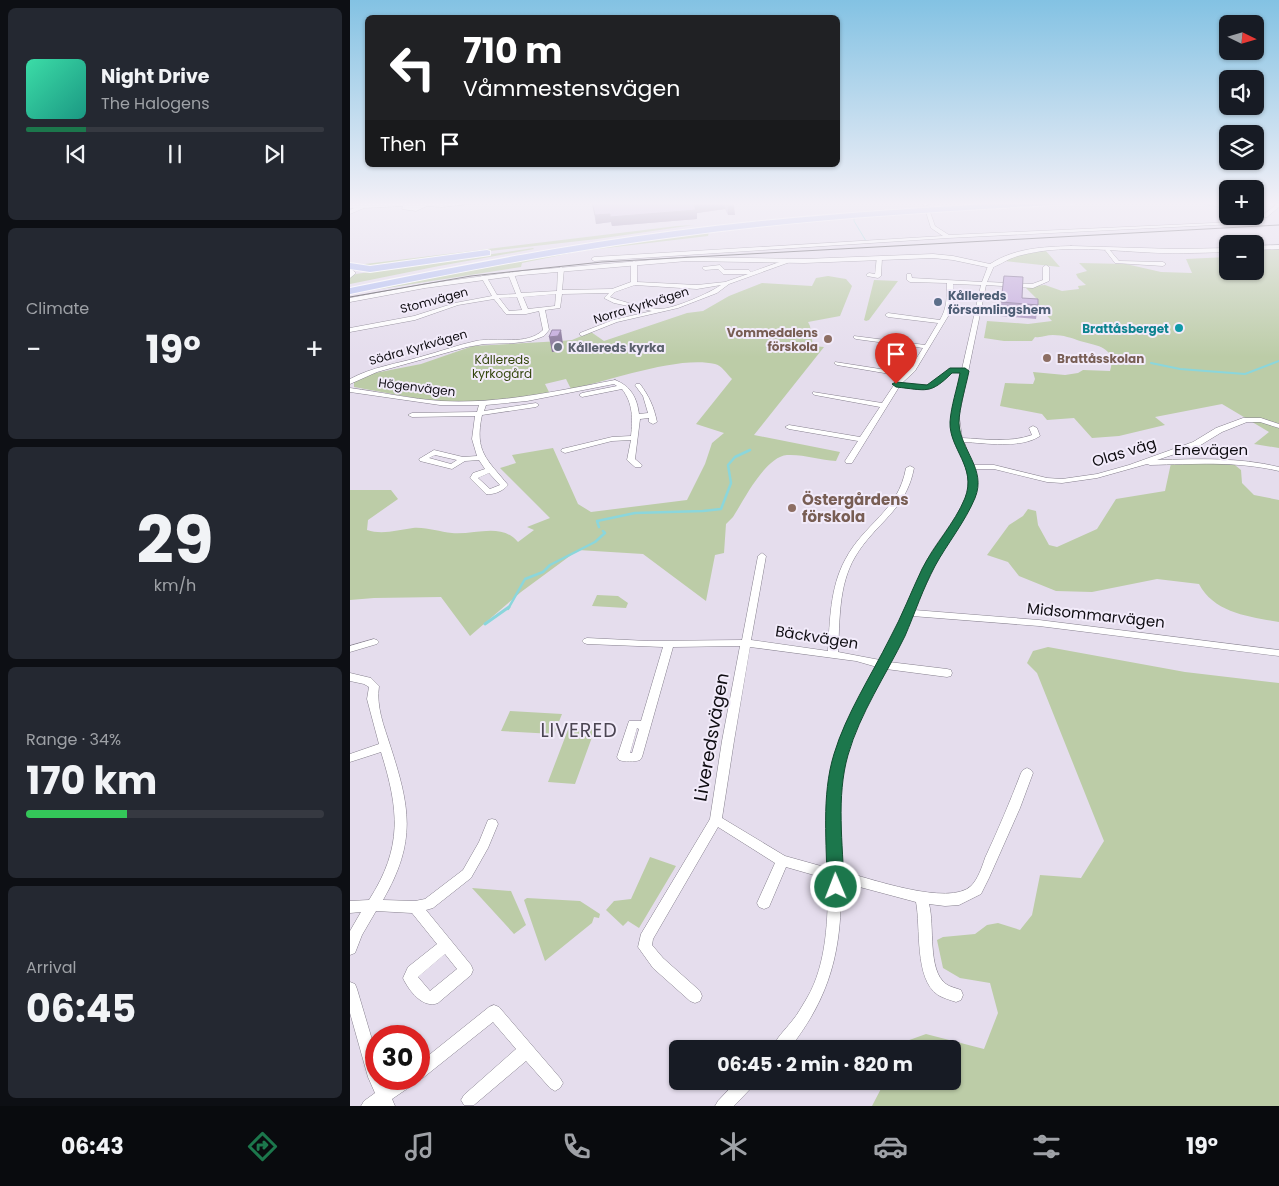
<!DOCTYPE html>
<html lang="en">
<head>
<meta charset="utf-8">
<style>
  :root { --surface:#171b24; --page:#242831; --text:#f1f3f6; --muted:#9ea1a6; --line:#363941; --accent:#1c774c }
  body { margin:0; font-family:Poppins,sans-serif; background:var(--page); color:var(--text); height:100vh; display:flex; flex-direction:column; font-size:19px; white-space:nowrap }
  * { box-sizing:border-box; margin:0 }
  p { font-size:16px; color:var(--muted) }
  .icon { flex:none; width:28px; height:28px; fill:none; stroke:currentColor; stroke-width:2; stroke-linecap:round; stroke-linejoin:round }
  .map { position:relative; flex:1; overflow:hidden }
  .panel { display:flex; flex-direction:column; gap:8px; padding:8px; background:#0d0f14; width:350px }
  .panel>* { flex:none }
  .hud { position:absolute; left:15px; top:15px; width:475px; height:152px; border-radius:8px; box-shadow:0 1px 4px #0004; background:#202124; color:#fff; overflow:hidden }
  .needle { width:32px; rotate:95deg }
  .buttons { position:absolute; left:869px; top:15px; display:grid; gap:10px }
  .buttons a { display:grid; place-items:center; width:45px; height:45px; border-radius:8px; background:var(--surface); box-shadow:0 1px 4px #0004; font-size:25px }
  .speed { position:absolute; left:15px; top:1025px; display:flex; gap:10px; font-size:25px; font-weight:700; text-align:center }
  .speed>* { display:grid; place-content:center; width:65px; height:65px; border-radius:50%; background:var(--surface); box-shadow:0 1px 4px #0004; line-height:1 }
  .speed .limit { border:8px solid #d22; background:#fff; color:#111 }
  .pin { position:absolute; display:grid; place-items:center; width:42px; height:42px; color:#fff; margin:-51px -21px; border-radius:50% 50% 50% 0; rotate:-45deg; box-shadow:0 0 5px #0007 }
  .pin .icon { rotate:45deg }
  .me { position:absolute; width:55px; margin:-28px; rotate:359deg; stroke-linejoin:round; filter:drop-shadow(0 0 4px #0008) }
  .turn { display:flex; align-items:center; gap:18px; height:105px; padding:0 15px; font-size:22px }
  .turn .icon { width:65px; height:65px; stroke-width:2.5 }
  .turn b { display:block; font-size:35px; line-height:42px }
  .then { display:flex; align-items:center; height:48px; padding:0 15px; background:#0003; gap:10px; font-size:19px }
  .big { font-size:38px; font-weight:700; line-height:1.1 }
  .panel .tile { flex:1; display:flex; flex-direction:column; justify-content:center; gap:8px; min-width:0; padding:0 18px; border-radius:8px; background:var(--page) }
  .panel .dial { align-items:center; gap:0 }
  .dial b { font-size:65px; line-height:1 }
  .song { display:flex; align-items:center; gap:15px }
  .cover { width:60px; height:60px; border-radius:8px; background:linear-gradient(135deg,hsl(160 70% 55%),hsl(170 70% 35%)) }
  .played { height:5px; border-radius:2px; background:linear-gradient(90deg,var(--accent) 20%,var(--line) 20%) }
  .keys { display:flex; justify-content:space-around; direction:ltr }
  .heat { display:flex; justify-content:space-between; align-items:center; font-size:28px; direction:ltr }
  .charge { height:8px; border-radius:4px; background:linear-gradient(90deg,#34c759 34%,var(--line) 0) }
  .trip { position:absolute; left:319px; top:1040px; width:292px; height:50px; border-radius:8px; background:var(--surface); box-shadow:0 1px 4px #0004; font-weight:700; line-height:50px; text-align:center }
  .menu { display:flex; height:80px; justify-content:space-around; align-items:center; background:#090b0e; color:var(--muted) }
  .menu .icon { width:35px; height:35px }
  .menu .current { color:var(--accent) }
  .menu b { font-size:22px; color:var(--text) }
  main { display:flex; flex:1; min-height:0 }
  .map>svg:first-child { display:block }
  .green { fill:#bccca7 }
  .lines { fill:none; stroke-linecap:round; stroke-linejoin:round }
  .stream-far3 { stroke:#8bd6db; stroke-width:1 }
  .stream-far2 { stroke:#8bd6db; stroke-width:2 }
  .stream-far1 { stroke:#8bd6db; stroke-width:2.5 }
  .stream { stroke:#8bd6db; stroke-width:3 }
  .minor-casing { stroke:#86808e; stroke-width:1 }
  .tertiary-casing { stroke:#86808e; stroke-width:1 }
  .motorway-casing { stroke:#fff; stroke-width:2 }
  .minor { fill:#fff; fill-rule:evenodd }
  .tertiary { fill:#fff; fill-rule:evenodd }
  .motorway { fill:#b4bff1; fill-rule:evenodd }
  .rail { stroke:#454249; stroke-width:1 }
  .wall { fill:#a892bd }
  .shaded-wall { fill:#88779a }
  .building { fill:#c3aadc; stroke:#88779a }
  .route { fill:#1c774c; stroke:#124d31 }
  .service-dot { fill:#5c6f8a; stroke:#f2ebfa; stroke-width:2 }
  .culture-dot { fill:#0f9aa8; stroke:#f2ebfa; stroke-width:2 }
  .education-dot { fill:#8d6e63; stroke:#f2ebfa; stroke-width:2 }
  .worship-dot { fill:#6b7280; stroke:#f2ebfa; stroke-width:2 }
  .labels { text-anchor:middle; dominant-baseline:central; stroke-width:4; stroke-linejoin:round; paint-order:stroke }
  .far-service-label { font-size:12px; font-weight:bold; fill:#4e5e75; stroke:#f2ebfa; text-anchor:start }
  .far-street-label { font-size:12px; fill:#0f0d12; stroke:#f2ebfa }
  .far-culture-label { font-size:12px; font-weight:bold; fill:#0d838f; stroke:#f2ebfa; text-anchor:end }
  .far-education-label { font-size:12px; font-weight:bold; fill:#785e54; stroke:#f2ebfa; text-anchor:end }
  .far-worship-label { font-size:12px; font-weight:bold; fill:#5b616d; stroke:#f2ebfa; text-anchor:start }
  .far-park-label { font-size:12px; fill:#35470e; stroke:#f2ebfa }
  .street-label { font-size:15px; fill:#0f0d12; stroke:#f2ebfa }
  .education-label { font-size:15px; font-weight:bold; fill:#785e54; stroke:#f2ebfa; text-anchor:start }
  .near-street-label { font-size:18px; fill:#0f0d12; stroke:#f2ebfa }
  .near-neighbourhood-label { font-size:19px; letter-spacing:1px; fill:#4b4552; stroke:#f2ebfa }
</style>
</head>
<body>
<main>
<section class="panel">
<div class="tile">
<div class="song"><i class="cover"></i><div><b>Night Drive</b><p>The Halogens</p></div></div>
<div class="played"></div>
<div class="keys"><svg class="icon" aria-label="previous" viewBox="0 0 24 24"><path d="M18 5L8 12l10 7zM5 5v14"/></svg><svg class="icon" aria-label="pause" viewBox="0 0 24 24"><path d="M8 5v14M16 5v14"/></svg><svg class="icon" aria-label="next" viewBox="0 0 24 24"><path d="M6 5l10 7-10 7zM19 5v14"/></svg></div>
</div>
<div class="tile"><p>Climate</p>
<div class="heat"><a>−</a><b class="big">19°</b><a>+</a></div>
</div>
<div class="tile dial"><b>29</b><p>km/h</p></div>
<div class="tile"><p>Range · 34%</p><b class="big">170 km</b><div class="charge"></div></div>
<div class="tile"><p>Arrival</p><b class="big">06:45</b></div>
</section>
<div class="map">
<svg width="929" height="1106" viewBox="0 0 929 1106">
  <rect width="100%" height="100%" fill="#e5dded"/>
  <!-- green -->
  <path class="green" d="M344 225 247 239 114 254 23 268 0 264V262L6 264H15L327 226Z
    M359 231 358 236 231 251 172 263 171 267 24 290 161 261Z
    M183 248 184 249 89 266 0 284V277L6 274Z
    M929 248V448L904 444 919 432 872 404 805 417 815 425 769 436 742 438 724 418 697 420 692 414 650 406 655 383 683 384 685 379 683 372 715 375 728 373 733 370 760 371C767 347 748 346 730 341 722 338 713 335 703 335 696 335 692 338 685 337L682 341H654L634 338 637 321 678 324 702 321 686 304 687 299 675 287 695 285 712 291 729 289 728 286 736 285 728 278 726 274 737 271 729 263 776 264 811 272 842 273 836 259 877 257 878 271H905V251Z
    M696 251 710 267 655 261 674 253Z
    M478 276 496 279 502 286 490 316 458 322 460 326 463 346 474 347 404 435 490 452 486 461C470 460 453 454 437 455 415 457 394 500 383 517L376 524 374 553 365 555 356 601 293 554 228 550 171 592 120 636 91 597 24 598 0 600V490H41L48 499 18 520 17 530C32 535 48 530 63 528 77 527 89 532 102 533 125 535 151 522 168 542L184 530 177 527 200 518 150 468 166 463 162 455 203 448 228 504 241 512 337 500 355 464 362 443 374 433 346 424 382 379C377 374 371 365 365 364 329 355 259 381 221 389L216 379 195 384 200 394C165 400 128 403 92 401 63 399 33 392 4 387V382L25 373 71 364 123 346 211 341 222 340 241 332 254 341 337 313 353 311 379 296 412 283 462 286 466 278Z
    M524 280 548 281 519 320 516 321 514 320Z
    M880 461 891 470 892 483 904 495 929 500V622C900 617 864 613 849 584L807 579 742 592 706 591 669 576 658 562 637 555 659 525 673 516 678 509 686 511 688 525 699 545 707 547 747 529 766 499 815 491 821 463Z
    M247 595 268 596 278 603 276 608 242 606Z
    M698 647 835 672 929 683V1106H522L535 1081H602V1049H549L551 1043 576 1034 634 1049 648 1013 640 983 610 978 593 968 587 940 593 937 625 934 637 925 648 923 670 930 682 915 690 875 731 878 754 841 687 673 677 663 683 651Z
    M160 711 212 714 204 734 151 731Z
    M219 727 245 729 225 784 198 782Z
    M300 857 326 866 289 928 278 921 273 926 256 910 264 901 281 899Z
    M122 888 161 891 176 925 164 934Z
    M177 898 230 901 250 914 249 918 244 917 242 923 195 961 174 900Z"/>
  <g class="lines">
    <!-- stream-far3 -->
    <path class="stream-far3" d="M498 202 499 205
      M842 202 878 209
      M905 212 910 213
      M504 217V221L516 241"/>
    <!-- stream-far2 -->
    <path class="stream-far2" d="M801 363 830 369 895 374 929 361"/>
    <!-- stream-far1 -->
    <path class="stream-far1" d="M249 527 247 521 285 513 353 511 371 509 381 483 378 465 385 457 400 450
      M158 609 175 579 193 572 200 565 245 542 255 533 253 531"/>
    <!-- stream -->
    <path class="stream" d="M135 624 159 607"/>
    <defs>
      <path id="minor" d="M573 202H577L578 205 574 206Z
        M927 204H929V207L917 217 885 224 598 238 244 261 241 259 244 257 593 236 581 228 576 212 578 211 580 212 585 226 599 235 885 222 913 215Z
        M758 248 769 261 813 262 816 264 813 266 765 263 755 250Z
        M527 257 532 258 531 276 528 278 517 276 516 275 519 273 525 274Z
        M438 259 441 261 440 262 379 284 367 293 328 308 267 322 232 336 230 335V333L263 320 302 311 264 303 254 298 259 293 212 294 210 308 195 310 199 330 194 336 181 341 164 343 134 344 117 347 27 372 0 384V379C22 367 46 364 70 357 89 352 107 345 126 341 147 337 177 346 193 330L189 311 176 314H156L144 299 108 305 65 320 0 332V328L64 316 105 303 142 296 131 277 132 276H136L147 295 166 294 158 274 161 272 164 274 171 293 207 291 208 269 211 267 214 269 212 290 262 289 281 282V263L284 261 287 263V282L347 285 375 282 398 274H373L368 269 355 270 352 268 353 267 370 265 375 270H399L401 272ZM285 285 347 289 371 285C360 293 323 309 310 309 297 308 272 302 260 297L265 292ZM206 294 205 306 178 309 173 297ZM167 297 172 310 159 311 149 298Z
        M641 264 644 266 637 282 682 284 693 280V267L696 265 699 267V281L683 288 636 285 609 416 612 438C634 439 660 443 682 435L679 428 683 426 687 428 690 436C671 449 635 443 614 442L623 465H644L697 478 712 479 747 474 779 465 843 442 866 428 893 418H911L929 424V428L910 422H897L872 432 849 446 807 460C849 459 888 457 929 467V471C886 461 844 464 800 465L797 464 747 478 712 483 697 482 644 469H624L626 486 624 498 590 555 564 610 689 620 929 650V656L689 626 562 616 539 662 597 669 601 670 602 673 601 676 597 677 536 669C519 699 502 730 494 764 487 799 491 836 491 871 519 878 599 907 621 886 628 879 632 867 635 858 648 830 660 802 671 773L673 770 677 768 681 770 683 773 670 808 639 878 631 894 609 905 595 906 579 904C585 926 577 970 596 984 600 987 606 988 611 990L613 995 611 1000 606 1002C600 1000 593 998 588 995 564 979 571 927 566 902L491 882C492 949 481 996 439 1049H422C426 1038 435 1030 442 1021 448 1014 452 1006 457 998 477 964 478 918 478 879L436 867 419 907 414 909 409 907 407 903 425 863 368 827 303 939 302 945 313 958 350 991 352 996 350 1001 345 1003 340 1001 303 968 288 947 291 934 360 819 372 741 390 646 323 647 292 757 290 760C284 762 275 762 269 760L267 757 279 721H291L313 647 237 644 234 643 232 641 234 639 237 638 298 641 392 640 408 556 412 553 416 556 401 640 478 651C480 620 480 588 495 560 514 523 548 512 556 468L560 466 564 468C556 511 525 523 505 557 488 586 490 621 488 652L530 660C549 625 562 588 581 553 592 535 616 507 618 487 620 469 610 455 604 440 597 419 606 394 611 373L602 372C579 395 579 390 549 387L502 463H496L495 461 508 441 439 429 435 427 439 425 510 437 530 407 465 395 463 394V392L532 403 546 382 552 376 487 365 484 363 485 362 556 373 559 370 573 348 506 339 504 338V336L575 345 588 323 538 317 535 315 538 313 590 320C597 308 597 297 597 283L560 282 557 280V274H561L562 278 632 282 638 266ZM603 284 631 285 612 369H598C577 389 580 386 552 383L565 371 600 313 603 303ZM400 647 506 661 527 667C509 698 490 729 483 764 475 798 478 834 478 868L435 856 372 818 384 741ZM287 728 289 729 282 753H280Z
        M265 380C281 386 287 398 289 414L298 413 293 396 285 385 286 384H290C299 396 304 407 307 422L303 424 299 422V418L290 419 285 459 292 465 291 467H285L277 460 281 440 262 441 215 453 211 451 212 449 262 437 281 436C283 419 283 403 272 389L232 397 229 395 232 393 267 386 264 384 177 401 136 405 134 411 186 403 189 405 186 407 132 415C124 452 137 459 158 485 153 491 144 495 136 494L120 478 123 473 135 469 129 460 115 461 102 469 70 461 69 459 84 450 113 457 127 456 122 439 125 416 62 417 58 415 62 413 127 412 129 405H90L0 392V388C30 392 61 399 91 401 150 404 207 391 265 380ZM85 455 107 460 101 464 79 458ZM139 473 150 485 140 489 128 478Z
        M24 639 27 640 29 642 27 644 0 652V646Z
        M0 673 21 678 29 686C26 707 34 726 40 745 60 807 67 841 33 900L65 901 75 899 113 870 129 842 138 820 142 819 146 820 148 824 138 848 121 878 83 908 76 910 121 965 123 970 121 975 88 1003C73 1009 59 991 53 978L58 967 87 944 62 913 26 911 12 935 5 953 0 955V931L11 912 0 913V901L19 900C53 847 49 810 31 752L0 762V754L29 744 17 699 19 687 14 684 0 681ZM95 954 107 969 80 991 68 977Z
        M0 982 5 984 7 989 26 1053V1079H34L37 1085 46 1079H67L64 1084 42 1099 45 1106H11L14 1101 25 1093 18 1077 0 1013Z
        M144 1005 149 1007 210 1078 213 1083 210 1088 205 1091 200 1088 176 1061 124 1105H114L111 1100 114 1095 166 1049 143 1022 74 1077 69 1080 67 1079H69V1063L139 1007Z
        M387 1081H406L403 1086 384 1106H365L368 1101Z"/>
      <path id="tertiary" d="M59 202H138L92 207 77 206 66 211 52 209 53 206 14 208 0 214V210L4 208H0V204Z
        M929 245V249L905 250V246Z
        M721 246 826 249 878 248V252C848 253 819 254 790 252 752 250 710 245 672 255 660 257 652 264 641 268L603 260 583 258 454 263 337 261 172 275 75 288 0 302V298L75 284 172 271 337 257 454 259 583 254 603 256 640 264C665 248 692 247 721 246Z
        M0 268 6 273 0 278Z"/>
      <path id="motorway" d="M668 202H728L724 204C590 211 457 219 324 237 215 251 108 272 0 294V288C108 266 216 245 325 231 439 216 554 209 668 202Z
        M137 250 140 251V255L20 272 0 269V263L20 266Z"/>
    </defs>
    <!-- minor casing -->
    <use href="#minor" class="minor-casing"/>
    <!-- tertiary casing -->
    <use href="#tertiary" class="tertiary-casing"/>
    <!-- motorway casing -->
    <use href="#motorway" class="motorway-casing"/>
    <!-- minor -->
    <use href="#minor" class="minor"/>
    <!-- tertiary -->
    <use href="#tertiary" class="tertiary"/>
    <!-- motorway -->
    <use href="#motorway" class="motorway"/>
    <!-- rail -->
    <path class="rail" d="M0 297 121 276 252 262 929 225"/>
  </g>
  <!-- wall -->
  <path class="wall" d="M242 202H382L385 215H378L375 209 347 213V219L262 226 261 222 246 224Z
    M654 276 672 298 688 305 686 319 650 316Z"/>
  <!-- shaded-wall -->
  <path class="shaded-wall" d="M359 202H375V209L347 213V219L262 226 260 217Z
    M378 206H384L385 215H378Z
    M260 214 261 222 246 224 245 215Z
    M211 330 213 344 211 351 202 352 199 337Z"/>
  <!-- building -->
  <path class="building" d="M242 202H359L344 204 346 210 260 217V214L245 215Z
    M376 202H382L384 206H378Z
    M654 276 673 277 672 298 688 299V305L651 302Z
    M202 330H211L208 336 199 337Z"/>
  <!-- sky -->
  <linearGradient id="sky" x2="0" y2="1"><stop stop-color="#83c2e3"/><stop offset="0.57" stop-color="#f3f0f7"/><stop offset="1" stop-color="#f3f0f7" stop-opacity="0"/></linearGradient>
  <rect width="929" height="357" fill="url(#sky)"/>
  <!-- route -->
  <path class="route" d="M600 368H615L619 371C616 386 609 408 609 423 610 450 637 469 625 498 615 522 597 544 585 566 573 588 565 613 555 636 536 675 510 713 498 755 486 797 493 844 494 887L491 892 486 894 480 892 477 887C477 844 471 796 484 754 496 714 521 676 540 638 552 616 561 592 572 569 584 545 605 523 615 498 627 467 599 449 600 422 601 406 607 389 610 373H602C580 395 576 390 546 387L542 384 546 382 577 385Z"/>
  <!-- markers -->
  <circle class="service-dot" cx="588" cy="302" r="5"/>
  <circle class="culture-dot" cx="829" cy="328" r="5"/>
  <g class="education-dot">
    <circle cx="478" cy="339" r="5"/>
    <circle cx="697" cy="358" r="5"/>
    <circle cx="442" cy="508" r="5"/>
  </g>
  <circle class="worship-dot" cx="208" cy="347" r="5"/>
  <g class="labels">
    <!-- far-service labels -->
    <g class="far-service-label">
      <text x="598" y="295">Kållereds<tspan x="598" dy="14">församlingshem</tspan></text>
    </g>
    <!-- far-street labels -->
    <g class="far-street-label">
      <text transform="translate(84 300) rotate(-15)">Stomvägen</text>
      <text transform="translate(291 305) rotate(-17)">Norra Kyrkvägen</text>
      <text transform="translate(68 347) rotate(-16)">Södra Kyrkvägen</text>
      <text transform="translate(67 387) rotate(7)">Högenvägen</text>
    </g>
    <!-- far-culture labels -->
    <g class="far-culture-label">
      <text x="819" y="328">Brattåsberget</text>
    </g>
    <!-- far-education labels -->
    <g class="far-education-label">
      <text x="468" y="332">Vommedalens<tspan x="468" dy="14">förskola</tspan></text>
      <text x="707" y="358" text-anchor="start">Brattåsskolan</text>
    </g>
    <!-- far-worship labels -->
    <g class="far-worship-label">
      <text x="218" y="347">Kållereds kyrka</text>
    </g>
    <!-- far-park labels -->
    <g class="far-park-label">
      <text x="152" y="359">Kållereds<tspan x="152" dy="14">kyrkogård</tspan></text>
    </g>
    <!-- street labels -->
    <g class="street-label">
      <text x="861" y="449">Enevägen</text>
      <text transform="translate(774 452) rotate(-17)">Olas väg</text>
      <text transform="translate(746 615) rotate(6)">Midsommarvägen</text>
      <text transform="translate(467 637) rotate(9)">Bäckvägen</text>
    </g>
    <!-- education labels -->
    <g class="education-label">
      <text x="452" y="499">Östergårdens<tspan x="452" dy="17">förskola</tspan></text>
    </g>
    <!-- near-street labels -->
    <g class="near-street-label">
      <text transform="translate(361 737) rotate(-80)">Liveredsvägen</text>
    </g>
    <!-- near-neighbourhood labels -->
    <g class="near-neighbourhood-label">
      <text x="229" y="730">LIVERED</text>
    </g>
  </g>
</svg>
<div class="buttons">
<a><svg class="needle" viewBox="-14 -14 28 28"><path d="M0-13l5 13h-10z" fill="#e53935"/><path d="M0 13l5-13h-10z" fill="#9ea1a6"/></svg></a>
<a><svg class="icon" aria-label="sound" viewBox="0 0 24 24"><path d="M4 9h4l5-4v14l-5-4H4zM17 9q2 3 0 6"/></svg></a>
<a><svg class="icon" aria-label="layers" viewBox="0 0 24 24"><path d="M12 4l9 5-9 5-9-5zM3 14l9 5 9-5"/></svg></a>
<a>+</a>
<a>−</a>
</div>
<div class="speed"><div class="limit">30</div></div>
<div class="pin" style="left:546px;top:384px;background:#d93025"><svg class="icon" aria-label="arrive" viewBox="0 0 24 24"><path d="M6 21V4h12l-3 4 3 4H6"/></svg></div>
<svg class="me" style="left:486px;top:887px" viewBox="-20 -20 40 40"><circle r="17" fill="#1c774c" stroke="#fff" stroke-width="3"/><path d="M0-11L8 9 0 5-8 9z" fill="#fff"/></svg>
<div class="trip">06:45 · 2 min · 820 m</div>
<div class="hud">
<div class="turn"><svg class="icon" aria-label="left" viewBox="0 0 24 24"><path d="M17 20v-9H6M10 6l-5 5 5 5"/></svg><div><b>710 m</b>Våmmestensvägen</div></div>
<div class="then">Then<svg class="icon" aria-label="arrive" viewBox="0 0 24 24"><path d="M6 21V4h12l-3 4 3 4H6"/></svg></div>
</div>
</div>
</main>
<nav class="menu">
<b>06:43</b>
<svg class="icon current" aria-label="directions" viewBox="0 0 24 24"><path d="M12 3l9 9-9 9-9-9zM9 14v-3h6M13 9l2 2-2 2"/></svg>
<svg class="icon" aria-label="music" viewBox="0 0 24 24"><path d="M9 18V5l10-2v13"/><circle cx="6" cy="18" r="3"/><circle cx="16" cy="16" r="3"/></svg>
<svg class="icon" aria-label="phone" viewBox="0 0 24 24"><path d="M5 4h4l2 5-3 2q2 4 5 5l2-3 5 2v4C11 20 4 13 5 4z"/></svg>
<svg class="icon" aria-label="climate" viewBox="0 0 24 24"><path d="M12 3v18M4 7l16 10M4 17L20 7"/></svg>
<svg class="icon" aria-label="car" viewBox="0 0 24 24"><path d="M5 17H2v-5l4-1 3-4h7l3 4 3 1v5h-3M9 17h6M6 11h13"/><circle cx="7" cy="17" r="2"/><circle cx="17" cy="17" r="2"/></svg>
<svg class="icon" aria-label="filters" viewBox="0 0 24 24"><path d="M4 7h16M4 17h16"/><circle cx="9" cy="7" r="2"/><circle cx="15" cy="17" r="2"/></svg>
<b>19°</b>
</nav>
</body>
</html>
